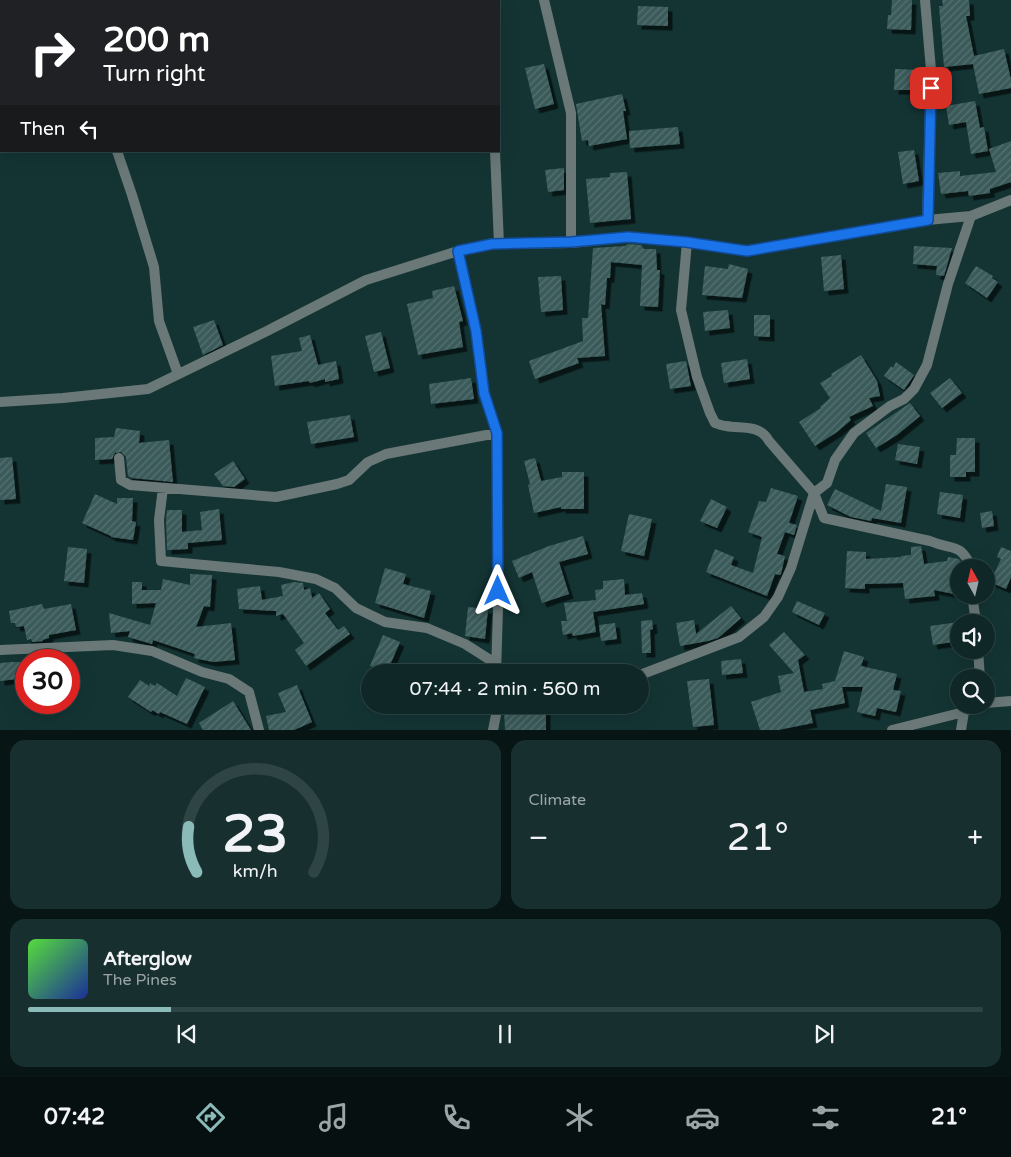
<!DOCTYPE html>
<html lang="en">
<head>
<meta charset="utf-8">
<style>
  :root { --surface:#0f2727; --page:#182f2f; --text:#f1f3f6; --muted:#9ba5a7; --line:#2f4444; --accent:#8bbbb9 }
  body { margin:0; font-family:"Varela Round",sans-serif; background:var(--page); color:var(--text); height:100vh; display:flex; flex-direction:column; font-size:19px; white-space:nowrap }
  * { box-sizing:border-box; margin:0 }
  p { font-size:16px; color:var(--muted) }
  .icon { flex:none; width:28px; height:28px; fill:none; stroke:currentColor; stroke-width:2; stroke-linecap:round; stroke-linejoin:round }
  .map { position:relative; height:730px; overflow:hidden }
  .details { display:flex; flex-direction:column; gap:10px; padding:10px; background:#081515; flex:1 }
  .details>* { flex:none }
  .top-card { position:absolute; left:0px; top:0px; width:500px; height:152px; box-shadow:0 5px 20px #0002,0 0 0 1px var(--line); background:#202124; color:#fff; overflow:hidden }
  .needle { width:32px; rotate:352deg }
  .tools { position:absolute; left:950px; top:559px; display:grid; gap:10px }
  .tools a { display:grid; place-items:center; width:45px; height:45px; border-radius:50%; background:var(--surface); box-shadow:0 5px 20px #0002,0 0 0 1px var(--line); font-size:25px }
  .speed { position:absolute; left:15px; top:649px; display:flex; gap:10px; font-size:25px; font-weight:700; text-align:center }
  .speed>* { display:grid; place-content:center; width:65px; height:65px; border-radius:50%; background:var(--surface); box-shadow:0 5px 20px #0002,0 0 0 1px var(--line); line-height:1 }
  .speed .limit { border:8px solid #d22; background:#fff; color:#111 }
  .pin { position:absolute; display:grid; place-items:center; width:42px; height:42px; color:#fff; margin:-21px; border-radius:10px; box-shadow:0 2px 8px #0006 }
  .me { position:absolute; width:55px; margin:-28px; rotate:0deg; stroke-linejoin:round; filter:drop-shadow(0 0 4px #0008) }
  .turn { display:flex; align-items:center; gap:18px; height:105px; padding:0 20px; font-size:22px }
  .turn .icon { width:65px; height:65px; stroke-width:2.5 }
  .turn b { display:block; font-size:35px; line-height:42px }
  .then { display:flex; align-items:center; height:48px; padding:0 20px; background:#0003; gap:10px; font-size:19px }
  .big { font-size:38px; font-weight:600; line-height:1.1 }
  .details .card { flex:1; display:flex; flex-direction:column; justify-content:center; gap:8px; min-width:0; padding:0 18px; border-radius:15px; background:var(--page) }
  .details .dial { align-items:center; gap:0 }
  .dial svg { height:130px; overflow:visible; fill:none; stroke:var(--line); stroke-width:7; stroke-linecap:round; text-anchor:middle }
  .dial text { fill:var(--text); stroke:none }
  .song { display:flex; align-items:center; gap:15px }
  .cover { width:60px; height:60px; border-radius:8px; background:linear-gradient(135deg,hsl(110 70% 55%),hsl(230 70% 35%)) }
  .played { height:5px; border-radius:2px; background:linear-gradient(90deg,var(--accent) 15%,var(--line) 15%) }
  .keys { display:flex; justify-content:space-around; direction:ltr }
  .heat { display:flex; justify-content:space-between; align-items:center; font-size:28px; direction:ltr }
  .details .tiles { flex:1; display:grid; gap:10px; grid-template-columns:1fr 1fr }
  .card:last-child { grid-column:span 2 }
  .trip { position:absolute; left:361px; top:664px; width:288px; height:50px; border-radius:25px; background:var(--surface); box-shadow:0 5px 20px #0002,0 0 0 1px var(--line); font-weight:600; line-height:50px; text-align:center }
  .dock { display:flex; height:80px; justify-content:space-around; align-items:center; background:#061010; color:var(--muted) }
  .dock .icon { width:35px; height:35px }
  .dock .on { color:var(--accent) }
  .dock b { font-size:22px; color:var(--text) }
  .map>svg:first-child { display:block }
  .building { fill:url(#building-hatch); filter:url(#shadow) }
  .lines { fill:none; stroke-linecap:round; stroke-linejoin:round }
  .street { stroke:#6a7878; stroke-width:10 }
  .route-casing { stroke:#114b97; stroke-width:12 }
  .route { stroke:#1a73e8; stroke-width:9 }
</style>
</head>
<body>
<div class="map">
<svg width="1011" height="730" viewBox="0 0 1011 730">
  <defs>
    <pattern id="building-hatch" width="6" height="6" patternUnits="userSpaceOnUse" patternTransform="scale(1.25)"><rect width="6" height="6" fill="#3b5a5a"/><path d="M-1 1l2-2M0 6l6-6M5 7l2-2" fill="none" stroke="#577272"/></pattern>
    <filter id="shadow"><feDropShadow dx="4.5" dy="4.5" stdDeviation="0" flood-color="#0009"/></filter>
  </defs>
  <rect width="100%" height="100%" fill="#143434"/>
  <!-- building -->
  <path class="building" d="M892 0H912L911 30 887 29 888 15H891Z
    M942 0H969L970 16H966L974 56 1004 49 1011 80V88L979 94 973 64 944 67 939 6H943Z
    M638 6 668 7V26L637 25Z
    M544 64 554 104 535 109 525 68Z
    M895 69 921 70 920 90H894Z
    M622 94 626 111H623L627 139 589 146 588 140 582 141 576 104Z
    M975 101 980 128 984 127 988 151 971 154 966 122 949 125 946 106Z
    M678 127 680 144 630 148 629 131Z
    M1011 141V182L990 189V193L969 196 968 191 941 194 938 173 960 171V176L996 172 989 149Z
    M914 150 919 181 903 184 898 152Z
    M564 168V190L548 192 545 170Z
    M627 172 631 219 590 223 586 179 610 177V173Z
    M628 244 641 245 644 249H656L657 270H660L658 307 640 306 642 265 611 262 610 278H607L605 305 601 304 605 356 577 358 579 363 535 379 529 361 583 341 582 318H588L593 248 625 246Z
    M914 246 952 248 944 276 936 275 937 266 913 264Z
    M841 255 844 289 824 291 821 257Z
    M729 264 748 269 742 298 702 295 705 266 728 269Z
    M976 266 993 276 992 278 998 282 987 298 965 283Z
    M561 276 563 310 541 312 538 277Z
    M454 286 463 321 459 322 463 347 418 355 407 304 433 298 432 291Z
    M728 310 730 328 705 331 703 312Z
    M754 315H770V337L754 336Z
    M214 320 223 345 203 355 193 327Z
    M381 332 390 368 374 372 365 336Z
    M310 335 318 365 336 361 339 379 325 382V379L310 383 309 381 275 386 271 356 302 351 299 338Z
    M861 355 877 381 880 396 869 398 873 406 849 417 851 420 837 432 815 446 799 422 821 408 820 407 830 398 820 383 832 376 831 374Z
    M747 359 750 379 724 383 721 363Z
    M686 361 691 386 670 389 666 364Z
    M896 362 914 375 904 390 884 376 891 366 893 368Z
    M471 378 474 399 431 404 429 384Z
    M950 378 962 393 942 408 930 393Z
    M910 403 920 416 897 435 876 448 866 433Z
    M350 415 354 437 311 444 307 422Z
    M116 428 140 431 139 443 169 440 173 482 132 478 128 476 126 457 121 452 115 453 112 459 95 460V438L114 437Z
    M957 438H975V472H966V477H950V455H956Z
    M898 444 920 447 917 464 895 460Z
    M12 457 16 499 0 500V458Z
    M535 458 541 481 562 477V472H584V509H561V507L534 513 528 485 530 484 524 461Z
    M233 461 245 479 234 487 223 486 214 474Z
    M886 484 907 487 901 523 872 518 871 521 851 517 827 505 835 489 881 511Z
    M771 488 798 496 789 523 797 525 794 535 785 532 777 554 785 556 781 574 780 575 775 574 767 596 706 572 715 549 734 557 731 565 753 573 762 537 748 532 759 501 766 502Z
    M940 492 963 495 960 518 937 514Z
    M95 494 117 504V498H133L132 521 136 522 133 540 111 537V536L82 523Z
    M711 499 727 507 717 528 700 521Z
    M219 509 222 540 188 543V549L167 550 166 520 167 510H182V532L202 530 200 512Z
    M992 511 994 526 982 528 980 513Z
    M629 514 652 519 644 556 621 551Z
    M583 536 588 554 559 562 569 594 542 603 532 572 519 578 512 561 549 546Z
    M921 546 924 564 947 561 948 557 959 559 964 568H959V595L934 590 935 596 905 599 903 583 865 584V589L845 588 847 551 866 552V559L901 557V556L911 555V547Z
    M68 547 87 549 84 583 64 581Z
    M1001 547 1011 551V577L1006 589 990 582 1001 559 997 557Z
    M385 568 406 574 403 584 431 591 424 618 375 603Z
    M190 574 212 575 210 607 204 606 196 627 231 623 235 660 213 662 194 658 195 654 153 640 152 644 128 637 130 631 111 633 109 613 150 625 156 603 132 604V582H142V590H161L163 579 190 585Z
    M624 579 625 595 642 593 644 604 593 612 596 632 573 636 572 633 563 635 561 621H567L564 603 596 600 595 590 603 589V581Z
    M294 582 303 583 304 590 310 588 312 598 319 593 330 609 325 613 338 630 344 626 350 634 306 666 295 650 304 643 283 614 276 616V611L239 609 237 589 260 586 262 600 283 596 281 585Z
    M797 601 825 613 819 625 792 612Z
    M42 604 44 609 71 604 76 630 49 635V638L42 640 43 641 32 642 31 639 27 640 24 626 16 627 15 623H11L9 611Z
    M731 606 741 618 718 638 708 641 680 646 676 623 694 620 696 634Z
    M468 607 488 609 485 639 465 636Z
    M652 620 653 629 650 630 651 653H642L641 621Z
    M959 622V641L933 645 930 626Z
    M615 623 617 639 601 641 599 625Z
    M784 632 805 655 798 660 804 692 823 689 822 684 835 681 844 651 864 657 861 666 897 674 893 690 901 691 896 712 877 708 875 716 857 712 863 687H842L845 703 810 710 813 723 778 730H760L751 702 781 692 778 676 794 673 769 645Z
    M383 635 400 642 387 672 370 666Z
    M741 659 743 673 722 675 721 661Z
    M12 662H26V678L0 681V663Z
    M186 678 205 687 187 724 160 712 159 714 152 710 151 712 128 697 140 680 149 686 150 683 155 686 157 683 177 696Z
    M709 679 714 725 693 727 687 681Z
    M297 685 312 722 294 730H269L266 716 286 712 278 693Z
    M233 701 251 730H203L199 723Z
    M532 709H546V730H505L504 710H514V715H532Z"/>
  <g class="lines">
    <!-- street -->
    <path class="street" d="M80 0V1
      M465 0 466 1
      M544 0 571 113V243
      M925 0 931 70 927 220
      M117 151 132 195 154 267 159 321 178 374
      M495 151 499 244
      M687 242 681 310 697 377 710 413 715 423C718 424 723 426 726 426 742 429 760 424 769 441L814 493 824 518 930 541C953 551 959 541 972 568
      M458 251 476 331 484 393 497 433 498 609 496 672
      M0 402 63 398 148 389 267 331 366 280 458 251 492 244 571 243 628 237 687 242 747 251 927 220 971 216 1011 200
      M119 458 121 480 130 485 276 497 337 484 349 480 368 462 386 454 497 433
      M163 488 159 520 161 561 279 572 316 579 335 588 356 608 385 622 427 628 465 644 495 663
      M972 595 976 622
      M0 650 113 645 152 651 202 672 229 679 249 692 259 730
      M978 650 980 678
      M640 675 739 637 764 617 778 597 791 568 814 493 827 483 835 460 854 433 890 406 904 399 914 389 927 365 948 284 971 216
      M986 703 1011 701
      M493 730 498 705
      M892 730 964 712 977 705
      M961 730 964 712"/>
  </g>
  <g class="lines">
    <defs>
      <path id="route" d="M498 591 497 433 484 393 476 331 458 251 492 244 571 242 628 237 686 242 747 251 928 220 931 88"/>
    </defs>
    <!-- route casing -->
    <use href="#route" class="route-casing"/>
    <!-- route -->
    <use href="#route" class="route"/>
  </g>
</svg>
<div class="tools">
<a><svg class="needle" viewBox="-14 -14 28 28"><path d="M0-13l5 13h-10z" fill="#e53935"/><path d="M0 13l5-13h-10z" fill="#9ba5a7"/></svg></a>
<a><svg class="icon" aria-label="sound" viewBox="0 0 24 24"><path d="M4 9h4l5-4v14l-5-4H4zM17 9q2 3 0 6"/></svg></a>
<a><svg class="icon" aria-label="search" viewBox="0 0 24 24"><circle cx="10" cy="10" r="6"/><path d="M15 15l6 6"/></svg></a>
</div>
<div class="speed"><div class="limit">30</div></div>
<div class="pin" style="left:931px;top:88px;background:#d93025"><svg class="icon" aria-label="arrive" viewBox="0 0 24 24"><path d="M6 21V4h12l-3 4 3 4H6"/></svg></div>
<svg class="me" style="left:498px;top:591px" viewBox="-20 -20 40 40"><path d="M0-17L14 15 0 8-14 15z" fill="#1a73e8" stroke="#fff" stroke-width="4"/></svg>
<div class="trip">07:44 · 2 min · 560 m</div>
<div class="top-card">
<div class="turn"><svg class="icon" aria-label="right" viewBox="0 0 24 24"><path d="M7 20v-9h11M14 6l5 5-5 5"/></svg><div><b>200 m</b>Turn right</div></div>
<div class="then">Then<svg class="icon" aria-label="left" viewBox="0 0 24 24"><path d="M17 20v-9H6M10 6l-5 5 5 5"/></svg></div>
</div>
</div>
<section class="details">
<div class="tiles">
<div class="card dial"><svg viewBox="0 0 100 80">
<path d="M14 69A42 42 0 1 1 86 69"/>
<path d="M14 69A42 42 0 0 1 9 41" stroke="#8bbbb9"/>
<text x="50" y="56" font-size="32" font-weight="700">23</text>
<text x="50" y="72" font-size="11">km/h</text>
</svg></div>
<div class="card"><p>Climate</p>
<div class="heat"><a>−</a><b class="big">21°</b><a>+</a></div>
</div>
<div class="card">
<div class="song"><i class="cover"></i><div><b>Afterglow</b><p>The Pines</p></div></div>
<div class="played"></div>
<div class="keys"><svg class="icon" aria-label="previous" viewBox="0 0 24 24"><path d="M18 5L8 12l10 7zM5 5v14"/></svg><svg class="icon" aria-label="pause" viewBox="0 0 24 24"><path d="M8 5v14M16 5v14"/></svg><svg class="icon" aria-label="next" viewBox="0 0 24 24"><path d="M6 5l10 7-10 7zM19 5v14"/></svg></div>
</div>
</div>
</section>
<nav class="dock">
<b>07:42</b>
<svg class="icon on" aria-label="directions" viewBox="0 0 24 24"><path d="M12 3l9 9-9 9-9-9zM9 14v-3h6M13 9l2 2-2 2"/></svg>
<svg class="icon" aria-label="music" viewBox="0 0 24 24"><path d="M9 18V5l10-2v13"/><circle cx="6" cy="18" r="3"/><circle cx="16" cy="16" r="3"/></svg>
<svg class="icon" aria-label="phone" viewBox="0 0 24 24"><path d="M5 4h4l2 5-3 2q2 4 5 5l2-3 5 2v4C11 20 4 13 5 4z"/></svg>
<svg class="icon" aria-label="climate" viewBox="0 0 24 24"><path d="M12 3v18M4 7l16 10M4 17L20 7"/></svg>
<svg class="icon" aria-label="car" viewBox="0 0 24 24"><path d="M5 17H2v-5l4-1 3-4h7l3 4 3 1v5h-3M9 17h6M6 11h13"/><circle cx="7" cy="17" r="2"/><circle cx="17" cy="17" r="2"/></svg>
<svg class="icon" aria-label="filters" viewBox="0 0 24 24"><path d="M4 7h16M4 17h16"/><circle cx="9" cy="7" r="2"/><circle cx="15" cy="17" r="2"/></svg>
<b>21°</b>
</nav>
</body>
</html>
